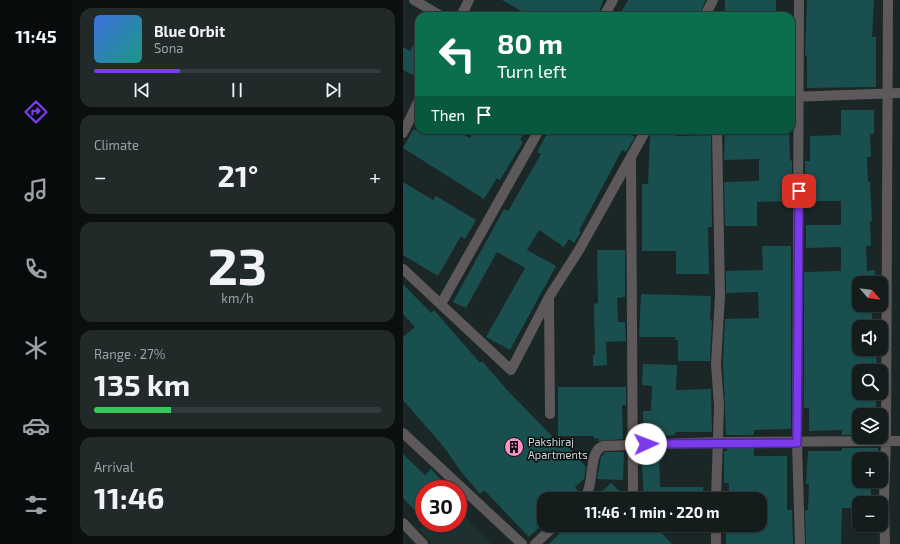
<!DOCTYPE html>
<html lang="en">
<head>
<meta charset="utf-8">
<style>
  :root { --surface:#141c1c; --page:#212929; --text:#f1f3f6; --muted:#9da1a3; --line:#333a3b; --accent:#7c3aed }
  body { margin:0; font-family:"Exo 2",sans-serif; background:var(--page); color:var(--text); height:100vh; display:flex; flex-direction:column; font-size:15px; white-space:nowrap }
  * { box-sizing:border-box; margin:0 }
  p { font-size:13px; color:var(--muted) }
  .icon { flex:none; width:22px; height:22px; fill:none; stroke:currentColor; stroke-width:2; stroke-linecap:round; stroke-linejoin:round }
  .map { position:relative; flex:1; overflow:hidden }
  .sheet { display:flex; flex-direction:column; gap:8px; padding:8px; background:#0b0f0f; width:331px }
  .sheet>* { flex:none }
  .top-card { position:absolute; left:12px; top:12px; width:380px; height:122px; border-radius:12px; box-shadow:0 1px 3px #0004,0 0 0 1px var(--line); background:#0b6e4f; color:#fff; overflow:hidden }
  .needle { width:26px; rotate:118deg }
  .controls { position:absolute; left:449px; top:276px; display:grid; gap:8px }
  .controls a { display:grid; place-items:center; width:36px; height:36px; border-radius:8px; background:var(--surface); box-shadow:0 1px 3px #0004,0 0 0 1px var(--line); font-size:20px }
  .speed { position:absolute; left:12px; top:480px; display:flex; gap:8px; font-size:20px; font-weight:700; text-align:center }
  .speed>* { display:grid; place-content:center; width:52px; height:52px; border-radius:50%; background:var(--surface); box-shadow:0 1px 3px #0004,0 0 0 1px var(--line); line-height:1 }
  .speed .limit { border:6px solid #d22; background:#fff; color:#111 }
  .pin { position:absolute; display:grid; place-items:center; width:34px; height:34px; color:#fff; margin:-17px; border-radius:8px; box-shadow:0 2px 6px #0006 }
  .me { position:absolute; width:44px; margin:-22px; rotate:88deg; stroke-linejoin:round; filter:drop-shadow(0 0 3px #0008) }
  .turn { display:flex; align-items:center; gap:14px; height:84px; padding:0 16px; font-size:18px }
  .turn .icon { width:52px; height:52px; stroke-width:2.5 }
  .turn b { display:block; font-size:28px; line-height:34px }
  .then { display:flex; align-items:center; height:38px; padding:0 16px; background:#0003; gap:8px; font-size:15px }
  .big { font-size:30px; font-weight:700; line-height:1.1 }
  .sheet .card { flex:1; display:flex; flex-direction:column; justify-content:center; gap:6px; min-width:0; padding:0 14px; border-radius:12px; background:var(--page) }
  .sheet .dial { align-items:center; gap:0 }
  .dial b { font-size:52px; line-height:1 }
  .song { display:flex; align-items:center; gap:12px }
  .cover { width:48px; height:48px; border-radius:6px; background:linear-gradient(135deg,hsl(220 70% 55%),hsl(170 70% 35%)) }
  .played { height:4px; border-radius:2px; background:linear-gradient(90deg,var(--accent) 30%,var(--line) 30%) }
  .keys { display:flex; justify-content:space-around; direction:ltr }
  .heat { display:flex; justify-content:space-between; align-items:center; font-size:22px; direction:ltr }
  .charge { height:6px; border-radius:3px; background:linear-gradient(90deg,#34c759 27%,var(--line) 0) }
  .trip { position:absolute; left:134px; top:492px; width:230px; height:40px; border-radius:12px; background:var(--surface); box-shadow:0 1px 3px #0004,0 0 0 1px var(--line); font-weight:700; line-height:40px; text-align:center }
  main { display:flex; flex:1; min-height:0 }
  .tabs { display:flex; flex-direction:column; width:72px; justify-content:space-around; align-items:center; background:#080b0b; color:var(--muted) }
  .tabs .icon { width:28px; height:28px }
  .tabs .selected { color:var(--accent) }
  .tabs b { font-size:18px; color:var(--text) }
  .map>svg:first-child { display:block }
  .built { fill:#1e3130 }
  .building { fill:#194f4e }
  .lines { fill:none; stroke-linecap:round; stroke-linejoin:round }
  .minor { stroke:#5d585a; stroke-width:10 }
  .route-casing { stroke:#51269a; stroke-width:10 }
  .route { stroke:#7c3aed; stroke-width:7 }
  .labels { text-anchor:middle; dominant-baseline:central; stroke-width:3; stroke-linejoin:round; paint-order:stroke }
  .poi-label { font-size:11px; fill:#d1d9d8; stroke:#090e0e; text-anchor:start }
</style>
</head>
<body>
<main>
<nav class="tabs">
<b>11:45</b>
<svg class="icon selected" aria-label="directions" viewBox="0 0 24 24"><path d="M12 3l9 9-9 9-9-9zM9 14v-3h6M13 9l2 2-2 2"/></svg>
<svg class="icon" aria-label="music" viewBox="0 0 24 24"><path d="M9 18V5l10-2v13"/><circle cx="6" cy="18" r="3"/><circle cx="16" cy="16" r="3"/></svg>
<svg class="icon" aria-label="phone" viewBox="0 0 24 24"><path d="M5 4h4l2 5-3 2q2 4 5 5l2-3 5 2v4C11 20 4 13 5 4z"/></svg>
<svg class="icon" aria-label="climate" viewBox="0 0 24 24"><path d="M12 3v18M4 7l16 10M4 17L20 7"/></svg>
<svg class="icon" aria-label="car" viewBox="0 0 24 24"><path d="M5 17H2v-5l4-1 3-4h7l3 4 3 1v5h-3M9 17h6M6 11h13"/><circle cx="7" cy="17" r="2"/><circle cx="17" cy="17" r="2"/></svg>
<svg class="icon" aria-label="filters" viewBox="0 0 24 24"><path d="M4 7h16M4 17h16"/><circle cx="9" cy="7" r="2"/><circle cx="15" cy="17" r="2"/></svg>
</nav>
<section class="sheet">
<div class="card">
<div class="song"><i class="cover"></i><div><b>Blue Orbit</b><p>Sona</p></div></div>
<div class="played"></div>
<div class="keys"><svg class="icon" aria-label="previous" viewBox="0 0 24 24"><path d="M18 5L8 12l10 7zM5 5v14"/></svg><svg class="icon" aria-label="pause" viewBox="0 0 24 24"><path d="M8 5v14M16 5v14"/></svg><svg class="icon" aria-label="next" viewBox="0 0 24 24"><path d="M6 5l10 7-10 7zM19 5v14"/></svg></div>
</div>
<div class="card"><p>Climate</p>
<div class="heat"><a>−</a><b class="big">21°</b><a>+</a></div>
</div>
<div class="card dial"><b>23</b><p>km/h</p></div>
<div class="card"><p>Range · 27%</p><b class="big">135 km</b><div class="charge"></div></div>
<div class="card"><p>Arrival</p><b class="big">11:46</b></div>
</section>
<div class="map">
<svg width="497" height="544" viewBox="0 0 497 544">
  <rect width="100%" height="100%" fill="#1b2626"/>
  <!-- built -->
  <path class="built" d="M55 509 88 544H29L16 529 23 523H55Z"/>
  <!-- building -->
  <path class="building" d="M99 0H200L195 16H127Z
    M225 0H303L296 16H208L210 13 216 16Z
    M322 0H373V15L322 16Z
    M404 0H471L469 37H473V87L404 88V56H402Z
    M16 35V78L0 70V47L7 51Z
    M438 110H471V134H467L468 157H464L465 182H467L469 221H467L468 246H463L464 271 472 270V283H456V305H468L470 327H456V349H473L474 371H456V393H473V409L472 415H456V435H439V430L406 431V408H401V272L438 271V247L403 248V225H438V201H402V161H407V136L438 135Z
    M10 130H53L67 138 71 130H123L117 140 120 142 97 180 94 178 81 199 0 148Z
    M146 130H220L232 137 223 152 219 150 176 231 178 232 171 243 166 239 161 247 136 230 124 250 153 266 107 350 83 337 122 268 94 252 63 308 50 302 101 209 105 211 138 154 134 152Z
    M249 130H273V136L308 135 309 227H305L306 274H273V251H239V184H245L247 137Z
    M322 130H386L387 160 389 161V201L354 202V226H322L321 182 356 181V159L321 160Z
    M0 182 30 200 33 196 73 220 62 239 58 236 35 276 0 255Z
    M359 246H388V429L351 430V435H323L320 361 322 319 356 318 355 292 323 293V271L360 270Z
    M194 250H222V297L214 298 215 322H222L223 341 203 342 204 365 190 366V355H192L191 304 195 303Z
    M0 284 28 313 31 310 77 363 79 361 104 390 155 442V387H223V405H219L220 439 195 441 196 438 191 439V436H156L183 467 181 479 172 487 176 492 168 499H141V523L126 537 81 490 77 494 59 473 40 446 0 400V337L12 327 0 314Z
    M238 294 308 296 307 320H309L307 361H275V340H272V337H236Z
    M240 364 274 365 273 390 308 389 309 432H272V435L240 438V411H248L249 386 239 385Z
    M324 448H351V456H384V510H389L390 544H323V525H357V499H326V483H321V451H324Z
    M439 448H475V459H456V481H468V503H456V508H439L438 544H403L402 510H405L406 484H403L405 451H439Z
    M238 451H256L257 487H300L301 499H241Z
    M202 452H221L220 480 194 479 198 457Z
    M0 454 22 475 28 469 47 489H21V520L0 498Z
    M208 483 224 499H191Z
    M165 525H251L269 544H146Z"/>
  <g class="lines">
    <!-- minor -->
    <path class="minor" d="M11 0 38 16
      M396 0 394 443 397 544
      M58 16 66 0
      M201 16 210 0
      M302 16 310 0
      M388 97 497 93
      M0 133 16 100
      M228 160 230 496
      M0 269 108 370 146 297 176 250 243 130
      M146 299 147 414
      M38 304 136 130
      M0 433 119 544
      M180 499C193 486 184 452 200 446L315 442 497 441
      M313 499 316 406 313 364 317 295 314 130
      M0 523 20 544
      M313 525V544
      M132 544 152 525
      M482 544 481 499 483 441 485 0"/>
  </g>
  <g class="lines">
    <defs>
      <path id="route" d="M243 444 394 443 396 191"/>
    </defs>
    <!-- route casing -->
    <use href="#route" class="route-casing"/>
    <!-- route -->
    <use href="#route" class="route"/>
  </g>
  <!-- icons -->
  <defs>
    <symbol id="building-disc" viewBox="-11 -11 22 22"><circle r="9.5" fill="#fc8fc3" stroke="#090e0e"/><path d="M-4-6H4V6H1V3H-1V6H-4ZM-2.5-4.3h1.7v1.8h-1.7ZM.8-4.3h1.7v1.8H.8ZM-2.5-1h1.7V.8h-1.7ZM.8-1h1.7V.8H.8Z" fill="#111"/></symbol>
  </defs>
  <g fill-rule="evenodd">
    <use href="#building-disc" x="100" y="436" width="22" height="22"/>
  </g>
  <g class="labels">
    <!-- poi labels -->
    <g class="poi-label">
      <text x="125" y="441">Pakshiraj<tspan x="125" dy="13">Apartments</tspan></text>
    </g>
  </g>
</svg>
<div class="controls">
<a><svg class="needle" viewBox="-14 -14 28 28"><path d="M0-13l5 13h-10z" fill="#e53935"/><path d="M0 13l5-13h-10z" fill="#9da1a3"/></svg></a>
<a><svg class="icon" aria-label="sound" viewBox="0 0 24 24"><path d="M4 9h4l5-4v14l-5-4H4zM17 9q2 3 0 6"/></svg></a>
<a><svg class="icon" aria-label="search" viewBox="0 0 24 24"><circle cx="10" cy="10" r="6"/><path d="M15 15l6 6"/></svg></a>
<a><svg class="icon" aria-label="layers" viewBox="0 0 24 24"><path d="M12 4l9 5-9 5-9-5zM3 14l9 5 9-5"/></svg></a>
<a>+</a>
<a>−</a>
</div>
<div class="speed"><div class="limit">30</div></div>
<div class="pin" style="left:396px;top:191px;background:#d93025"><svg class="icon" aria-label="arrive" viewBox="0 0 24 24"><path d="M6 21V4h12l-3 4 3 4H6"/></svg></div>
<svg class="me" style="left:243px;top:444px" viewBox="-20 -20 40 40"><circle r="19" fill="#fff"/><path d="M0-13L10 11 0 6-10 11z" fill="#7c3aed"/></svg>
<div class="trip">11:46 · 1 min · 220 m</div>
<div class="top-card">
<div class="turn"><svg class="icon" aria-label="left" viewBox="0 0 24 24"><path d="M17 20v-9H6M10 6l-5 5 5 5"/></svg><div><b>80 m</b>Turn left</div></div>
<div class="then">Then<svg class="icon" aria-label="arrive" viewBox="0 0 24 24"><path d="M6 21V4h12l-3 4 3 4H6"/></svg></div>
</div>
</div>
</main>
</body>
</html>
